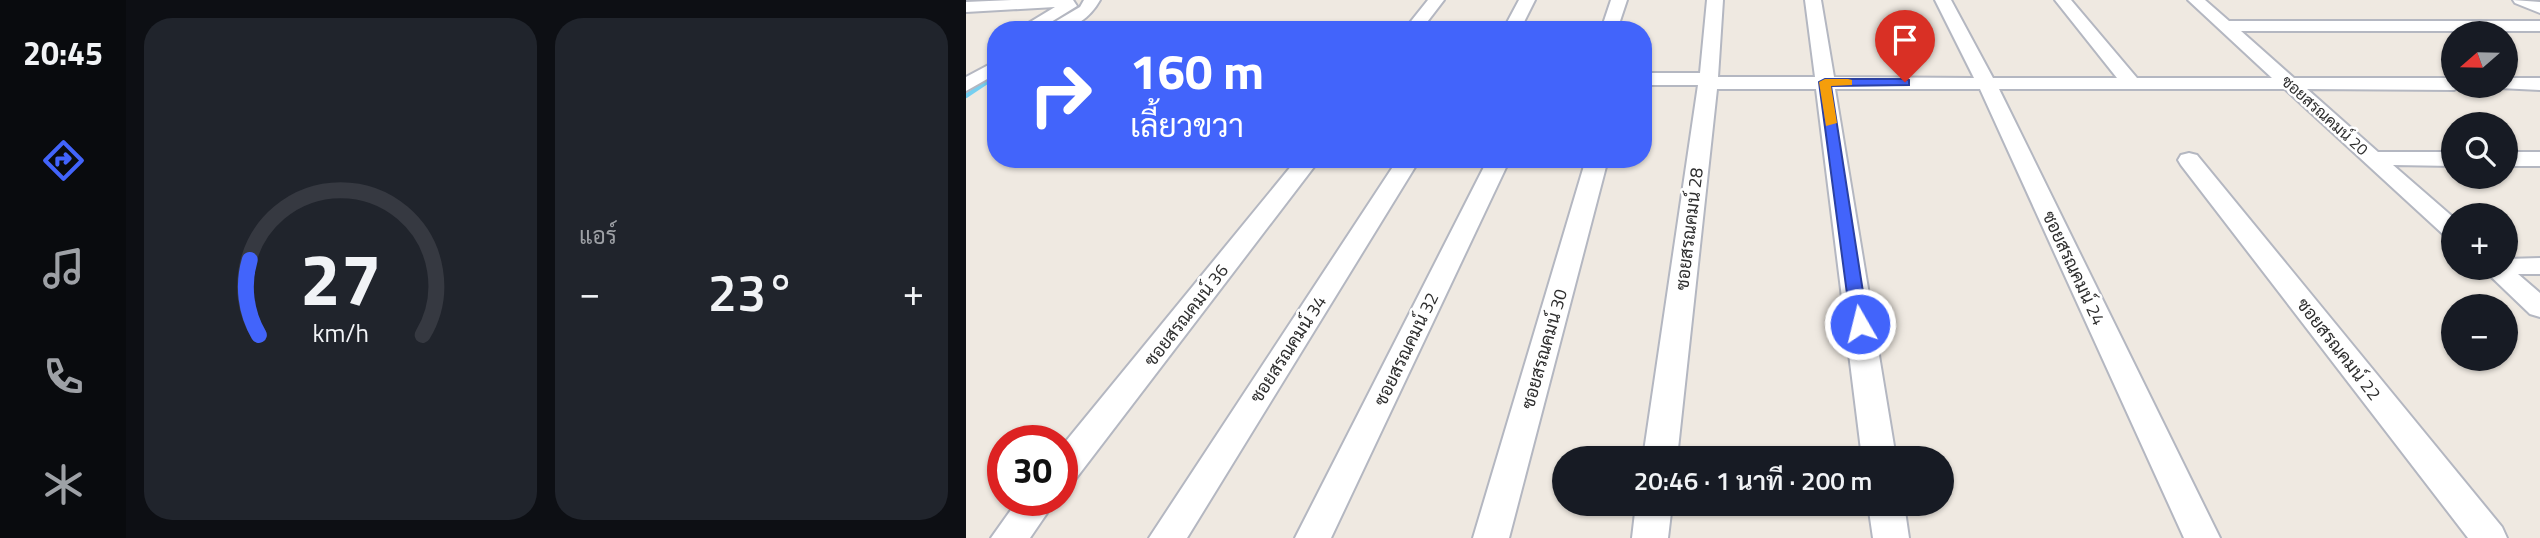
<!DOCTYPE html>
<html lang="th">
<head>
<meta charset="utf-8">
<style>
  :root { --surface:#171b24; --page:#20242c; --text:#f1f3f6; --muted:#9ea1a6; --line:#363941; --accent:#4264fb }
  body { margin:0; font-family:"Titillium Web",Sarabun,sans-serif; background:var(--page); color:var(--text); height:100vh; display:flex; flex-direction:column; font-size:26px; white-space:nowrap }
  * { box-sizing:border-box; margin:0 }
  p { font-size:23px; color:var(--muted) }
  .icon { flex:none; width:38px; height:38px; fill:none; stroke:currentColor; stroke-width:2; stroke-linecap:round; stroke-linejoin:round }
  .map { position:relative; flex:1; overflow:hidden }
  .sheet { display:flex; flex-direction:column; gap:18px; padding:18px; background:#0d0f14; width:840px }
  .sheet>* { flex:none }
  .top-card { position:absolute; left:21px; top:21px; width:665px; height:147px; border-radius:28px; box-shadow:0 2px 5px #0004; background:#4264fb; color:#fff; overflow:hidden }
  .needle { width:46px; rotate:250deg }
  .tools { position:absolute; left:1475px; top:21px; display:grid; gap:14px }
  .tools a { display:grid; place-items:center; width:77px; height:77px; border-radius:50%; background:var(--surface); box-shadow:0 2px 5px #0004; font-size:35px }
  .speed { position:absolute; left:21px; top:425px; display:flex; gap:14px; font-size:35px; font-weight:700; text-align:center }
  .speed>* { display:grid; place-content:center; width:91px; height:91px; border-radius:50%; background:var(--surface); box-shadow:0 2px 5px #0004; line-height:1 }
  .speed .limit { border:10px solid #d22; background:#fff; color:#111 }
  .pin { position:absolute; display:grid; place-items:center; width:60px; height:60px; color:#fff; margin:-72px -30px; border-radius:50% 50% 50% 0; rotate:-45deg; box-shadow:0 0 7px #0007 }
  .pin .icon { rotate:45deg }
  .me { position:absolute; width:77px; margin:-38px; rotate:352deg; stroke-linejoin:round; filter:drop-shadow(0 0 5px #0008) }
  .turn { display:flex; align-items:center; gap:24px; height:147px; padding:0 28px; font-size:32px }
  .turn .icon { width:91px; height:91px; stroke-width:2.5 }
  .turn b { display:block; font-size:49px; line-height:60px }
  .big { font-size:52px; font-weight:600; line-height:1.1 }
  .sheet .card { flex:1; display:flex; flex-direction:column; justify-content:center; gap:10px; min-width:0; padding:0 24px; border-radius:28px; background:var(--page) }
  .sheet .dial { align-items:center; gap:0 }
  .dial svg { height:182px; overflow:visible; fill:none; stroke:var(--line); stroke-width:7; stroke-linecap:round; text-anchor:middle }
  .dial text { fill:var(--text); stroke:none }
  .heat { display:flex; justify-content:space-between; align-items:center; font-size:38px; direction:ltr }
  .sheet .tiles { flex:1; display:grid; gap:18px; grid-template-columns:repeat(2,1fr) }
  .trip { position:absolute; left:586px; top:446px; width:402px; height:70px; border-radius:35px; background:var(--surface); box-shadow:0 2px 5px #0004; font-weight:600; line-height:70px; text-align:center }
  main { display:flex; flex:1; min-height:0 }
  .tabs { display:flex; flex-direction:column; width:126px; justify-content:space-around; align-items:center; background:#090b0e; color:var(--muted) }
  .tabs .icon { width:49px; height:49px }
  .tabs .current { color:var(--accent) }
  .tabs b { font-size:32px; color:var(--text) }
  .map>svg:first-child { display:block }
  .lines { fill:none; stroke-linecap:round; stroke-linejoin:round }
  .stream { stroke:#75cff0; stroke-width:4.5 }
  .minor-casing { stroke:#b4b7c1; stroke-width:4 }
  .minor { fill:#fff; fill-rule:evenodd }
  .route { fill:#4264fb; stroke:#2b41a3; stroke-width:2 }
  .slow { fill:#f59e0b }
  .labels { text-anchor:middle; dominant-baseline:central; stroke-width:5; stroke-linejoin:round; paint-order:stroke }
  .far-street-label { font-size:16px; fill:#2e2e2e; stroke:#fff }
  .street-label { font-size:18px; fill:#2e2e2e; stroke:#fff }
</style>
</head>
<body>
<main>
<nav class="tabs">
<b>20:45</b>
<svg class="icon current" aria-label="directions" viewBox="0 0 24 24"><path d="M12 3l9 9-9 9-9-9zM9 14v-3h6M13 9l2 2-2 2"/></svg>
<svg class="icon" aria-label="music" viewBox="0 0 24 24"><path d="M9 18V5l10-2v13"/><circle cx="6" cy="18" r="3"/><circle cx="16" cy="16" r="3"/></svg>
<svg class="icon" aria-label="phone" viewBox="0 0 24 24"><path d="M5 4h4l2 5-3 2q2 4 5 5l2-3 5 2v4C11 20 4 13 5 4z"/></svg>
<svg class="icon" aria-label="climate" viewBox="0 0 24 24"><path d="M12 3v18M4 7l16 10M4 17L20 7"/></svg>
</nav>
<section class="sheet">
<div class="tiles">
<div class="card dial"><svg viewBox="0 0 100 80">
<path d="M14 69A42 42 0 1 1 86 69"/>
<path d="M14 69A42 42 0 0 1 10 36" stroke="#4264fb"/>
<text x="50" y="56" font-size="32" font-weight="700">27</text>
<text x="50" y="72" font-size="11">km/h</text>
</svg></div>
<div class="card"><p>แอร์</p>
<div class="heat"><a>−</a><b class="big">23°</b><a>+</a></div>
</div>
</div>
</section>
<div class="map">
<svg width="1574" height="538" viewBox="0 0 1574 538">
  <rect width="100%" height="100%" fill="#efe9e1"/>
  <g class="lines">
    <!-- stream -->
    <path class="stream" d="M0 96 30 76"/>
    <defs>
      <path id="minor" d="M46 0H107L111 6 72 30H51L89 7 0 12V2Z
        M118 0H134C124 18 107 30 87 30V23L114 7Z
        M462 0H478L455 30H438Z
        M553 0H569L554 30H537Z
        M645 0H661L651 30H635Z
        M741 0H757L752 77H849L839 0H855L868 77 1008 78 969 0H985L1027 78H1151L1089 0H1105L1171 78H1306L1222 0H1239L1263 21H1574V31H1275L1328 78H1488V86H1496L1488 90 1341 89 1412 152H1488V166L1427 165 1488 218V238L1479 236 1319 89H1033L1254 538H1218L1014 89H869L930 458H896L850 89H751L711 458H677L732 85H677V73H734Z
        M1547 0 1574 2V13L1549 3Z
        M30 61V74L0 91V77Z
        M1540 78H1574V90L1533 88 1532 86H1540Z
        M1540 152H1574V166H1540Z
        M1223 153 1231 155 1536 527 1541 538H1502L1215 165 1212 160 1215 155Z
        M331 159H354L108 481 96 484V446Z
        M432 159H454L221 538H183Z
        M522 159H544L365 538H329Z
        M620 159H642L543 538H507Z
        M1574 258V274H1552L1574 293V317L1564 314 1516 268H1540V259Z
        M52 500H90L64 538H25Z
        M670 504H706L702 538H666Z
        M902 504H938L943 538H907Z"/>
    </defs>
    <!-- minor casing -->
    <use href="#minor" class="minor-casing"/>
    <!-- minor -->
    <use href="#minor" class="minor"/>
  </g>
  <!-- route -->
  <path class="route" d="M939 79 943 80V85L865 86 902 324 894 330 885 324 853 82 859 79Z"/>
  <!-- slow -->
  <path class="slow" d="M882 79 886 80V85L865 86 871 123 860 126 853 82 859 79Z"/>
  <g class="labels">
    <!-- far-street labels -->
    <g class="far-street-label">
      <text transform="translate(1359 115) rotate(42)">ซอยสรณคมน์ 20</text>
    </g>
    <!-- street labels -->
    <g class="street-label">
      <text transform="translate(723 229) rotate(-83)">ซอยสรณคมน์ 28</text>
      <text transform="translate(1108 268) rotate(65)">ซอยสรณคมน์ 24</text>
      <text transform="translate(220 315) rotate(-52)">ซอยสรณคมน์ 36</text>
      <text transform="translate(322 349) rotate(-57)">ซอยสรณคมน์ 34</text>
      <text transform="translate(440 349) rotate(-64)">ซอยสรณคมน์ 32</text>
      <text transform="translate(578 349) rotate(-74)">ซอยสรณคมน์ 30</text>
      <text transform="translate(1373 349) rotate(52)">ซอยสรณคมน์ 22</text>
    </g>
  </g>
</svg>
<div class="tools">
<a><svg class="needle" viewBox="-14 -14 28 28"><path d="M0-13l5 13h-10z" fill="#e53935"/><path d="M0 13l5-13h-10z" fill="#9ea1a6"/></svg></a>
<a><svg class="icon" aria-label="search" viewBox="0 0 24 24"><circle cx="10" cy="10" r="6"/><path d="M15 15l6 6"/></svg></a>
<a>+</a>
<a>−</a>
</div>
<div class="speed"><div class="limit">30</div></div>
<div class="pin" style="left:939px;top:82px;background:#d93025"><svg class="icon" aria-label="arrive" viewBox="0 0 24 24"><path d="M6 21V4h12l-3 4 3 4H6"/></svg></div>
<svg class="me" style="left:894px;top:324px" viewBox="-20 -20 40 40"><circle r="17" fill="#4264fb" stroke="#fff" stroke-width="3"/><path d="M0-11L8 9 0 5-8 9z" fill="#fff"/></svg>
<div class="trip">20:46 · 1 นาที · 200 m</div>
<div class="top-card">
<div class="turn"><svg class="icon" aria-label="right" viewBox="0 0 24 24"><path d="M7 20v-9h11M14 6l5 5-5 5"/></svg><div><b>160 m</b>เลี้ยวขวา</div></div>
</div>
</div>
</main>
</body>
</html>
